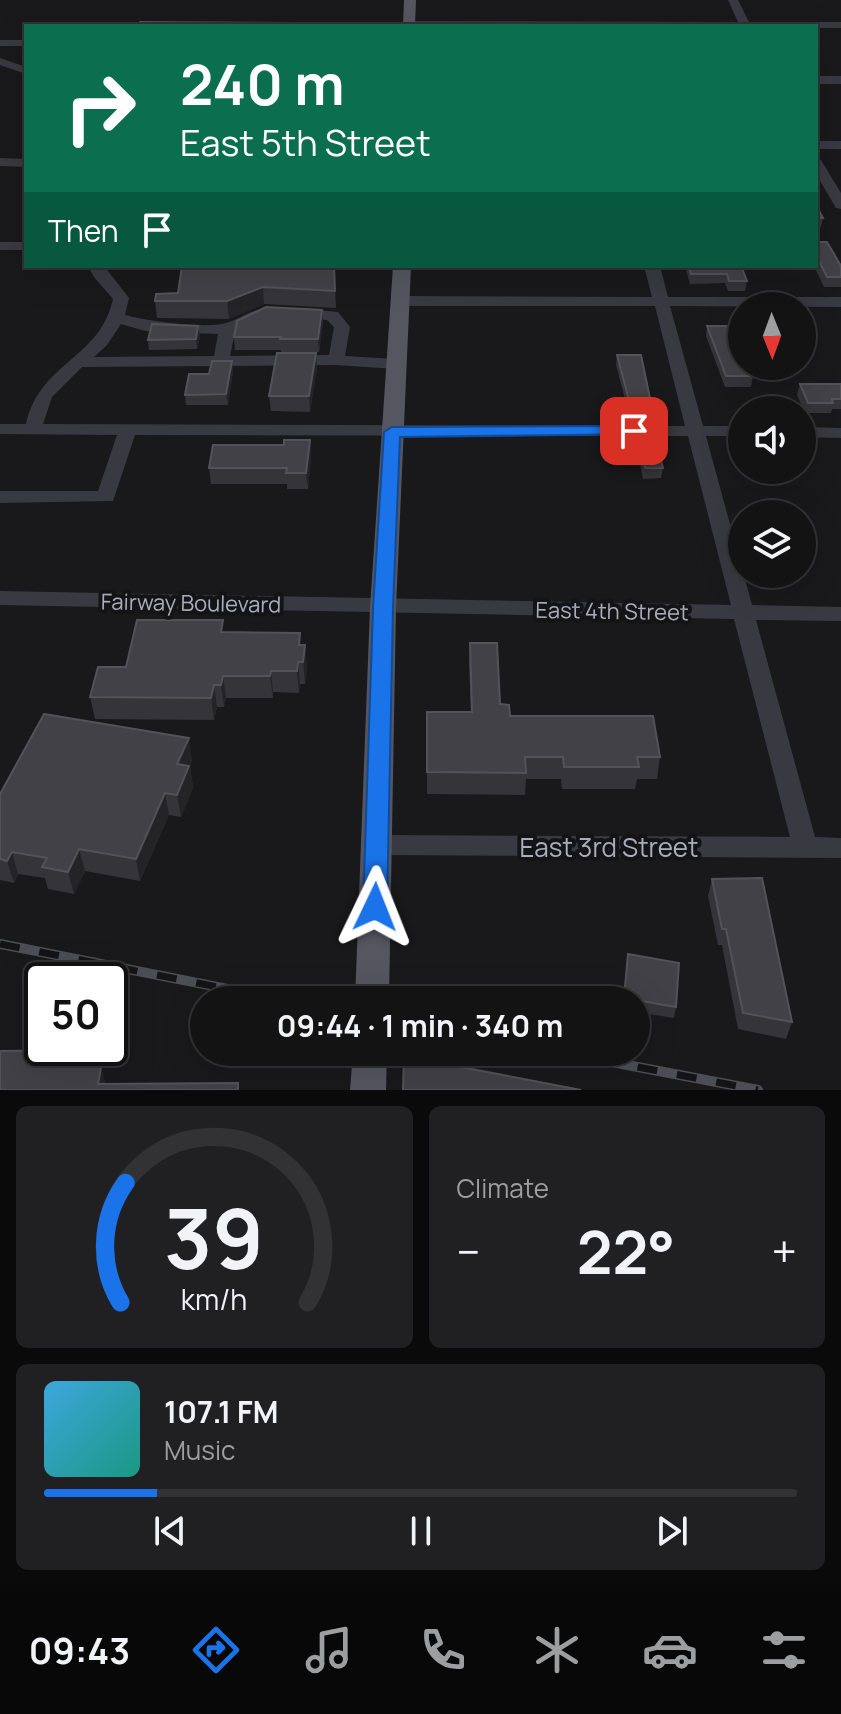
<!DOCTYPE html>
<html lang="en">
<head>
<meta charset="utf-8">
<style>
  :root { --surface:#131314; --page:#202022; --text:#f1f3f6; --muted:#9d9ea0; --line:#323234; --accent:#1a73e8 }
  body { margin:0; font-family:Manrope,sans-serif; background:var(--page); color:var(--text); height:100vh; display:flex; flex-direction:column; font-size:30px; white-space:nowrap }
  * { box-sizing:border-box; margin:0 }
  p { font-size:26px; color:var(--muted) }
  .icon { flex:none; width:44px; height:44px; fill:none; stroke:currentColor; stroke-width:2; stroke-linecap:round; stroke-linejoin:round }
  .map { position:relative; height:1090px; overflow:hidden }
  .drawer { display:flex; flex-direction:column; gap:16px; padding:16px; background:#0a0a0b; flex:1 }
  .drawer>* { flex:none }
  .hud { position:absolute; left:24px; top:24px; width:794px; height:244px; border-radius:0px; box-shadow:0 8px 32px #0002,0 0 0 2px var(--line); background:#0b6e4f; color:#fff; overflow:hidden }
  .needle { width:52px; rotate:179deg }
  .tools { position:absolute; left:728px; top:292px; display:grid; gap:16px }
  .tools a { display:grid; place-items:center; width:88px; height:88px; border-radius:50%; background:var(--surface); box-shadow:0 8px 32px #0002,0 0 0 2px var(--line); font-size:40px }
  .speed { position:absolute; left:24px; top:962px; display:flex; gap:16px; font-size:40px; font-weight:700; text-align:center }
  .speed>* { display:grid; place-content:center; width:104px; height:104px; border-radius:50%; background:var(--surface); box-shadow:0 8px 32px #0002,0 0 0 2px var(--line); line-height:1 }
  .speed .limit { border:4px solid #111; border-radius:12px; background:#fff; color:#111 }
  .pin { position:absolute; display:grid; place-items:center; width:68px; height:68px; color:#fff; margin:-34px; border-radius:16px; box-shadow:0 4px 12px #0006 }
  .me { position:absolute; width:88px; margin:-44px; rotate:2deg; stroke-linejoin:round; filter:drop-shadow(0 0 6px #0008) }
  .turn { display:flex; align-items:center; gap:28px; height:168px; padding:0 24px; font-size:36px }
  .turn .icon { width:104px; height:104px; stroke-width:2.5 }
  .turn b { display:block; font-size:56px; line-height:68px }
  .then { display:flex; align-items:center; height:76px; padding:0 24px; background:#0003; gap:16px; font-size:30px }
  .big { font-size:60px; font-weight:700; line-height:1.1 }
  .drawer .card { flex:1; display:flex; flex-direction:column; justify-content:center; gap:12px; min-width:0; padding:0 28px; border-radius:12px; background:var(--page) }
  .drawer .dial { align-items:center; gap:0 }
  .dial svg { height:208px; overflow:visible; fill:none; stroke:var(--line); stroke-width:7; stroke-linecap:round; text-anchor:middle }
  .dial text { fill:var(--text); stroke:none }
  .song { display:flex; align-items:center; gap:24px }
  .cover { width:96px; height:96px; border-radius:12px; background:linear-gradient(135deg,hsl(200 70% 55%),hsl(170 70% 35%)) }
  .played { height:8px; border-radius:4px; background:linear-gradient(90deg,var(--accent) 15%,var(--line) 15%) }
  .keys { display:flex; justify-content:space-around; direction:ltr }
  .heat { display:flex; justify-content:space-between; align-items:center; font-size:44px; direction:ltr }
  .drawer .tiles { flex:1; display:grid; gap:16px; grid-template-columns:1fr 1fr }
  .card:last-child { grid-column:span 2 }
  .trip { position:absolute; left:190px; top:986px; width:460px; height:80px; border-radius:40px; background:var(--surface); box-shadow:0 8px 32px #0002,0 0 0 2px var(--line); font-weight:700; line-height:80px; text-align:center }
  .menu { display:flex; height:128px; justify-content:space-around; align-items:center; background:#080808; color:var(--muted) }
  .menu .icon { width:56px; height:56px }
  .menu .selected { color:var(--accent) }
  .menu b { font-size:36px; color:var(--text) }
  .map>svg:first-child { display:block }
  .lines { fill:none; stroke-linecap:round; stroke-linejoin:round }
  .minor { fill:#393a41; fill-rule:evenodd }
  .major { fill:#555660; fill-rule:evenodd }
  .rail-casing { stroke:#4c4e56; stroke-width:10 }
  .rail { stroke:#141416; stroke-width:7; stroke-dasharray:20; stroke-linecap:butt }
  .wall { fill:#353439 }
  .shaded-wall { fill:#242427 }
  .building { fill:#414147; stroke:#525259; stroke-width:2 }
  .route { fill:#1a73e8; stroke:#114b97; stroke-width:2 }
  .labels { text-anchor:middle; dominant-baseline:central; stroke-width:8; stroke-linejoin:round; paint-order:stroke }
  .street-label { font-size:22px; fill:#aaaebc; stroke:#141416 }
  .near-street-label { font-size:26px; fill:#aaaebc; stroke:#141416 }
</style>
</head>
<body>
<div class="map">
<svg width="841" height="1090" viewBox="0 0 841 1090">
  <rect width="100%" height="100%" fill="#19191b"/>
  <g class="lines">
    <!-- minor -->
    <path class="minor" d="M728 0H738L749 22H841V28L404 24 409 21 738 22Z
      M0 40H26V46H0Z
      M0 58 26 67V74L0 65Z
      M816 76H841V84H816Z
      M816 141H841V149H816Z
      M0 158 26 159V167L0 166Z
      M816 159 821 160 841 193V209L836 208 816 174Z
      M0 242H26V250H0Z
      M88 266H104L129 298 125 315C146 321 206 329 226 323 241 319 252 307 268 310V316L235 332 230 356 329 355 334 327 327 320 291 316V310L297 308 338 312 350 327 345 356 396 359 404 364 396 369 336 365 82 367 52 397 43 424 685 426 655 306H399L391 301 399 296 652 297 644 266H660L668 297H841V307L670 306 703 426H742V436H706L752 605 841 607V621L756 620 815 837 841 838V858L377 855 368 852 364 845 368 838 377 835 790 837 734 619 0 605V591L731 605 688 436 135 435 113 501 0 503V491H98L117 435 0 434V424H26C40 362 100 359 113 299L94 277ZM121 324 145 331 218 334 214 356 94 357 107 345Z
      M802 427 841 428V438L802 437Z"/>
    <!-- major -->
    <path class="major" d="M404 0H416L415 26H403Z
      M393 266H411L396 608 389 1000H355L370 608Z
      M353 1052H387L386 1090H350Z"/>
    <defs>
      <path id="rail" d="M0 944 284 1000
        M559 1052 758 1090"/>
    </defs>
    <!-- rail casing -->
    <use href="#rail" class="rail-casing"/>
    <!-- rail -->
    <use href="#rail" class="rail"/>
  </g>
  <!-- wall -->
  <path class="wall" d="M816 205 823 218 821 227H816Z
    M816 242 841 266V287H824L814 266H816Z
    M334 266 336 308 264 304 229 319 157 318 155 301 178 293Z
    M685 266H741L747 281 745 291H728L725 283 690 284Z
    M322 310 323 323 319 352H281V350H235L234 337Z
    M198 326 200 336 197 349 149 350 148 340Z
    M707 326 753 376 751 387H725L706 336Z
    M617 355 651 403 649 414H629L616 365Z
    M232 361 233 371 228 405H186L185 395 209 374Z
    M317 368 310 412 271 411 269 396Z
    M800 384H841V409H832L831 413H805L797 395Z
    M310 440 311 456 308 489H287V484H211L209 468 284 445Z
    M639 445 663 468 661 478 643 479 638 456Z
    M224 632 301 645 307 666 305 684H300L299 693 273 692V698H226L224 707H217L214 720 95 719 90 697Z
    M470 643 500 704 510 716 660 757 657 779H637L635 789H562L561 779H526L525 795 427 794V712H471L469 665Z
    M192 760 190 766 193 788 181 817 169 815 140 881 85 871 74 894 48 889 45 878 18 874 14 883 0 880V794Z
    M712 879 792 1022 786 1039 738 1029 722 945H718L708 896Z
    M628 954 676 1007 674 1018 636 1012V1000H623Z"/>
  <!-- shaded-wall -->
  <path class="shaded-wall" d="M263 287 264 304 229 319 227 301Z
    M322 310 323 323 319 352 318 339Z
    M198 326 200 336 197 349 196 339Z
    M316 353 317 368 310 412 309 396Z
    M232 361 233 371 228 405 226 394Z
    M310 440 311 456 308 489 306 473Z
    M305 645 307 666 305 684 303 662Z
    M298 662 300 684 299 693 297 671Z
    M271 671 273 692V698L270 676Z
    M223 676 226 698 224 707 221 685Z
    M214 685 217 707 214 720 211 698Z
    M189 738 192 760 190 766 193 788 181 817 177 795V764Z
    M165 793 169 815 140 881 136 859Z
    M79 849 85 871 74 894 68 872Z
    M12 852 18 874 14 883 7 861Z
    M81 1050 87 1071 78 1067Z
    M101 1067 107 1088 98 1084Z"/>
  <!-- building -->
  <path class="building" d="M140 22 300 23 299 26H138Z
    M816 205 823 218H816Z
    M816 242H827L841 266V277H827L816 255Z
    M182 266H334L335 291 263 287 227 301H155L156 294 178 293Z
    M689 266H741L747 281H729L727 274H691Z
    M266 307 322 310 318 339H280L281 337H234L237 321Z
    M152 324 198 326 196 339 148 340Z
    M707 326H734L742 346V366H750L753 376H726Z
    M277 353H316L309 396H269Z
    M617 355H641L651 403 630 404Z
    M212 361H232L226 394 185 395 189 374H209Z
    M800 384H841V399H832L833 403H808Z
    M284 440H310L306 473H286L287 468H209L213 445H284Z
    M639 445H657L663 468H645Z
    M137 620H223L221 632 300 633 299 645H305L303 662H298L297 671H271L270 676H223L221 685H214L211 698 90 697 98 667H126Z
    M470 643H497L500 704 509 705 510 716H653L660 757H637L639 767H564L563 757H525L526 773 427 772V712H472Z
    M44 714 189 738 177 764 189 766 177 795 165 793 136 859 79 849 68 872 42 867 47 858 12 852 7 861 0 859V794Z
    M762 878 792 1022 743 1013 726 929H722L712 879Z
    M628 954 679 963 676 1007 624 998Z
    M81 1050 78 1067H101L98 1084 238 1083V1090H0V1051Z
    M404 1056 581 1090H403Z"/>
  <!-- route -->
  <path class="route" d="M634 426 643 431 640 434 400 437 393 608 387 907 384 914 375 917 366 914 363 907 373 608 384 432 392 427Z"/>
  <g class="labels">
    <!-- street labels -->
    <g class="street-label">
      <text transform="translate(191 603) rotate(1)">Fairway Boulevard</text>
      <text transform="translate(612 611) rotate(1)">East 4th Street</text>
    </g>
    <!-- near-street labels -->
    <g class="near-street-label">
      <text x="609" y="847">East 3rd Street</text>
    </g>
  </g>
</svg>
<div class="tools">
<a><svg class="needle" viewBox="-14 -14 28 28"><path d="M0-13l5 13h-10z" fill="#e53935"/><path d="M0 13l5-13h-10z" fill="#9d9ea0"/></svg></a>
<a><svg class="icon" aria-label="sound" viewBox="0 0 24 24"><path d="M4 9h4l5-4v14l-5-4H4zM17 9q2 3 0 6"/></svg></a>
<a><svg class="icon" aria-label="layers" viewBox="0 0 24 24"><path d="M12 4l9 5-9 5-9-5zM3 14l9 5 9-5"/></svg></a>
</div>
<div class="speed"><div class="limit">50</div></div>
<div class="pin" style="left:634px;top:431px;background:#d93025"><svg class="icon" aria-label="arrive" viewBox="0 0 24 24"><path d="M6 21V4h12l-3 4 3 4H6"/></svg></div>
<svg class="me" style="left:375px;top:907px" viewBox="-20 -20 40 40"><path d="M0-17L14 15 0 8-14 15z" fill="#1a73e8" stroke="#fff" stroke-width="4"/></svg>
<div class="trip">09:44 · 1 min · 340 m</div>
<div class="hud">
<div class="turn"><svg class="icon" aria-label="right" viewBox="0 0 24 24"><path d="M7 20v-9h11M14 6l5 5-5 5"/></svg><div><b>240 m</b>East 5th Street</div></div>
<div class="then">Then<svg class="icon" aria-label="arrive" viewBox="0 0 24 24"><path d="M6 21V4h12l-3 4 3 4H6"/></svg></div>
</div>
</div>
<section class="drawer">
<div class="tiles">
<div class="card dial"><svg viewBox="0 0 100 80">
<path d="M14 69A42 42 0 1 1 86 69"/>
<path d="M14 69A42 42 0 0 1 16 23" stroke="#1a73e8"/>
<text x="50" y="56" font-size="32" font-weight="700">39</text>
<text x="50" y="72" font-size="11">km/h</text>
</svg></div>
<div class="card"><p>Climate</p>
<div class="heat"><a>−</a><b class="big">22°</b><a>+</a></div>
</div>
<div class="card">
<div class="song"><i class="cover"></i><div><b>107.1 FM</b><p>Music</p></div></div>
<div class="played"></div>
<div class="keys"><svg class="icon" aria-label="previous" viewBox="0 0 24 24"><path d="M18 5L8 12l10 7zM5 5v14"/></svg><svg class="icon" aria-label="pause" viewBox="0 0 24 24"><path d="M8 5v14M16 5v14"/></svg><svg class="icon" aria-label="next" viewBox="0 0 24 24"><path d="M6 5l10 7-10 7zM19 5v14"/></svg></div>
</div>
</div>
</section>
<nav class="menu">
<b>09:43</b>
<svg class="icon selected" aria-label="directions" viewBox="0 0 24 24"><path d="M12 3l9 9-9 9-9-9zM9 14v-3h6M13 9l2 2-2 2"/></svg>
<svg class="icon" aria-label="music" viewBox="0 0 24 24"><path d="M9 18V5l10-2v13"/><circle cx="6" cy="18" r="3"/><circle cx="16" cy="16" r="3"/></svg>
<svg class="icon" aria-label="phone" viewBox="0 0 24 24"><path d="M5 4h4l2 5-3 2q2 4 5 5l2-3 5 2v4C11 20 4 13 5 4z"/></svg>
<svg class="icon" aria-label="climate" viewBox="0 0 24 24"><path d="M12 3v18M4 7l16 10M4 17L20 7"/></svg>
<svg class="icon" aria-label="car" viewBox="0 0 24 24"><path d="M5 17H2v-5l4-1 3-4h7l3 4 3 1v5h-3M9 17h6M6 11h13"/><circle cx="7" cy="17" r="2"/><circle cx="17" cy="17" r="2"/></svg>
<svg class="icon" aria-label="filters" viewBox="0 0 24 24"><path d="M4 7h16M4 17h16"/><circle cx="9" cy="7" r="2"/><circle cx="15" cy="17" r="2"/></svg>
</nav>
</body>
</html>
